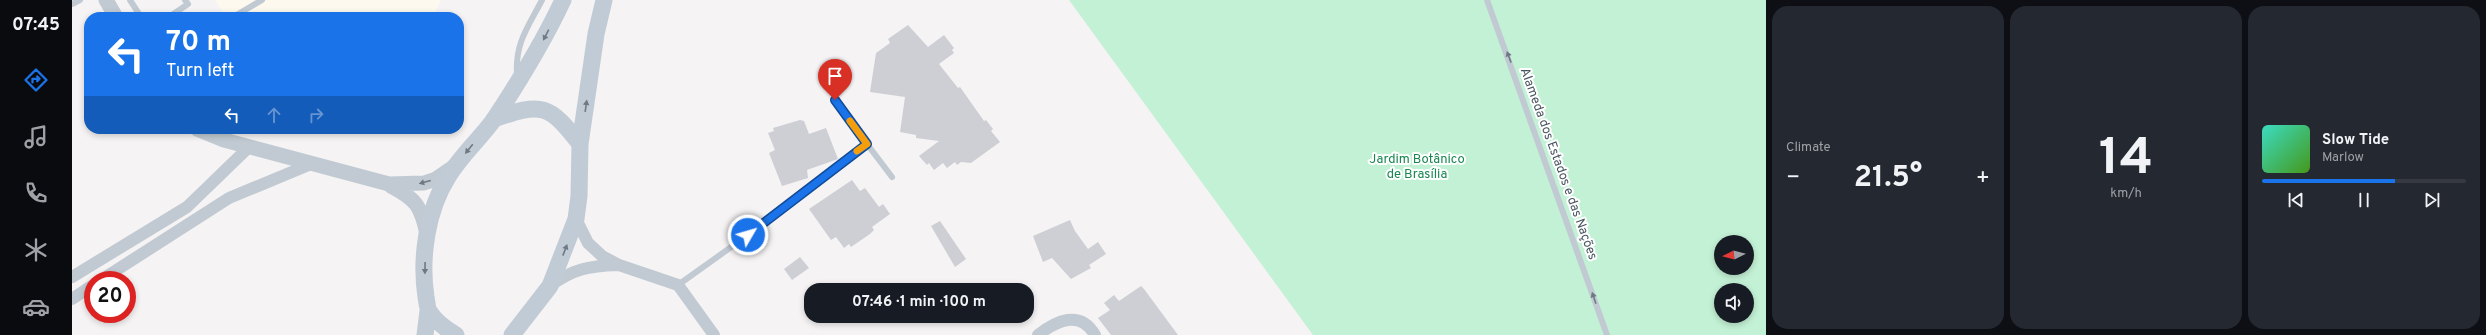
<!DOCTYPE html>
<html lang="en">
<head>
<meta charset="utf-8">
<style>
  :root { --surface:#171b24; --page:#242831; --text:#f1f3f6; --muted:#9ea1a6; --line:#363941; --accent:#1a73e8 }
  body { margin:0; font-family:Overpass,sans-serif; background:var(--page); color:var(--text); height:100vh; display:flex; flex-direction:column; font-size:15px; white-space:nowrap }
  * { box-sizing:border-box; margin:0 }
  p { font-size:13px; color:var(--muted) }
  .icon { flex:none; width:22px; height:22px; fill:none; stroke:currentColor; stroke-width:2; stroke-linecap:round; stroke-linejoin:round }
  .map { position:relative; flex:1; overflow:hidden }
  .drawer { display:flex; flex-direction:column; gap:6px; padding:6px; background:#0d0f14; width:720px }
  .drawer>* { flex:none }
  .top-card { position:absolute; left:12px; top:12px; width:380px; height:122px; border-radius:16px; box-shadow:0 2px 6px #0003; background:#1a73e8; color:#fff; overflow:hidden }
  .needle { width:26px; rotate:264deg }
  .buttons { position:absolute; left:1642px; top:235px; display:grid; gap:8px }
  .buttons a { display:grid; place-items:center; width:40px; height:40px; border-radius:50%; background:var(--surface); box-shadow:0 2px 6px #0003; font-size:20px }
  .speed { position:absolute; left:12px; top:271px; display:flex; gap:8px; font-size:20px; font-weight:700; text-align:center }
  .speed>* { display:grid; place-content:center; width:52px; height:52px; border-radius:50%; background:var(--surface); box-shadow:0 2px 6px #0003; line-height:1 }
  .speed .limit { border:6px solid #d22; background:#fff; color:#111 }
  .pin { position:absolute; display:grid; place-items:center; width:34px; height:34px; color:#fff; margin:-41px -17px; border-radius:50% 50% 50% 0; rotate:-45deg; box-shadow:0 0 4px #0007 }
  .pin .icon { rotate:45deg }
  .me { position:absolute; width:44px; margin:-22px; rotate:52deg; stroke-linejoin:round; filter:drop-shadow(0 0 3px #0008) }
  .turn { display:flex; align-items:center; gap:14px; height:84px; padding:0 16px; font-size:18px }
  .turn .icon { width:52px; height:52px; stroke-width:2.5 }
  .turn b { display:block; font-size:28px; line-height:34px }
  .lanes { display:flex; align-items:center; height:38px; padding:0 16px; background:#0003; justify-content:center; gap:20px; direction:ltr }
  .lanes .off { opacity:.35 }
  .big { font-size:30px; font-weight:700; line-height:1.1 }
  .drawer .widget { flex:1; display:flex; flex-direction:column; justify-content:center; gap:6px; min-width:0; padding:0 14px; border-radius:16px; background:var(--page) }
  .drawer .dial { align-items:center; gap:0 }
  .dial b { font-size:52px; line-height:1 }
  .song { display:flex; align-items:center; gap:12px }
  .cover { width:48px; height:48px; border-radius:6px; background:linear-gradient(135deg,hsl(170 70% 55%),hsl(100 70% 35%)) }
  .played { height:4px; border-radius:2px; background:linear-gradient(90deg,var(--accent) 65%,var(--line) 65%) }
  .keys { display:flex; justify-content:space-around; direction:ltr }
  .heat { display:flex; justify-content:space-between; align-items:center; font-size:22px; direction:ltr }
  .drawer .tiles { flex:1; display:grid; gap:6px; grid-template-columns:repeat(3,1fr) }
  .trip { position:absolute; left:732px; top:283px; width:230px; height:40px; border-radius:16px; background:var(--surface); box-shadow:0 2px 6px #0003; font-weight:700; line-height:40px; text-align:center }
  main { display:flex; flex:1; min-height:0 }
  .tabs { display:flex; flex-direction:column; width:72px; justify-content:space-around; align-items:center; background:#090b0e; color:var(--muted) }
  .tabs .icon { width:28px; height:28px }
  .tabs .selected { color:var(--accent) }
  .tabs b { font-size:18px; color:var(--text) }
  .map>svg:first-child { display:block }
  .commercial { fill:#fdf9ef }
  .green { fill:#c3f1d5; fill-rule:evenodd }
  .building { fill:#cdcfd5 }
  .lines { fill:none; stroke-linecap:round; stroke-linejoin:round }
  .service { stroke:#c1cad2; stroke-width:6 }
  .minor { stroke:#c1cad2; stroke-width:12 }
  .tertiary { stroke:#c1cad2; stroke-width:15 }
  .secondary { stroke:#c1cbd6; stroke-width:17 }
  .oneway { fill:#6e7984 }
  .oneway2 { fill:#6e7983 }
  .route-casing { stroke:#114b97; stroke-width:10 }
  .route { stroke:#1a73e8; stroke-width:7 }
  .slow { stroke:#f59e0b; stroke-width:7 }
  .labels { text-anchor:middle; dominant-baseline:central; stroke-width:4; stroke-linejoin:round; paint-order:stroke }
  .park-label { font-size:13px; fill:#17864f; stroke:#fff }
  .street-label { font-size:13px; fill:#4a5661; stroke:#fff }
</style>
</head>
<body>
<main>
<nav class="tabs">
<b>07:45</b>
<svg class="icon selected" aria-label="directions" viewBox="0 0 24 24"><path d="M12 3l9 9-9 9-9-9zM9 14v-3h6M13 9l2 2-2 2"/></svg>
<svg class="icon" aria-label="music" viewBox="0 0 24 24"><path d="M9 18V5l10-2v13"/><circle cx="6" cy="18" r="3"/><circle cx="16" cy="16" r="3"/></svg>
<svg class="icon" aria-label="phone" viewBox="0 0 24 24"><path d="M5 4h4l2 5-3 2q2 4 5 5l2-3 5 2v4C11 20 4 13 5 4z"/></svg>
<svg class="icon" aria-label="climate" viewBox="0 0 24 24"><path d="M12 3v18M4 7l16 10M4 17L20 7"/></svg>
<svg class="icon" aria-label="car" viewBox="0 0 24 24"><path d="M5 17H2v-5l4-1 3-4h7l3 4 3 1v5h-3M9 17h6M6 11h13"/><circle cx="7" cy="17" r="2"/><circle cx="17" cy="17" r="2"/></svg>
</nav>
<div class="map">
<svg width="1694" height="335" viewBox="0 0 1694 335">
  <rect width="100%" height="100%" fill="#f5f3f3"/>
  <!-- commercial -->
  <path class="commercial" d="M143 0H369L361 17H154Z"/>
  <!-- green -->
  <path class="green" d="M997 0H1694V335H1241ZM1649 242H1675V268H1649ZM1649 290H1675V316H1649Z"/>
  <!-- building -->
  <path class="building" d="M836 25 856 47 872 35 882 48 880 50 882 53 867 64 886 88 888 87 912 121 914 120 921 129 919 131 928 142 899 163 889 162 885 165 883 162 875 168 871 163 862 170 857 163 855 165 847 156 867 141 844 138V135L828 132 833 97 798 92 804 53 818 43 816 39Z
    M728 120 732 121 737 134 754 128 766 159 735 170 736 178 710 186 697 153 703 150 696 133 702 131 701 128Z
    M780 180 788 191 793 188 807 207 811 204 818 214 800 227 802 230 798 234 779 247 777 244 772 248 764 237 759 240 737 209Z
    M998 220 1003 231 1016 249 1026 242 1034 254 1017 265 1019 268 999 279 980 258 971 262 961 236Z
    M868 221 894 259 883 267 859 226Z
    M728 257 737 268 720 280 712 269Z
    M1069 286 1072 289 1106 335H1039L1026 318 1038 310 1032 303 1042 295 1047 301Z"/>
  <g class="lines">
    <!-- service -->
    <path class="service" d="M58 0 69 17
      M1415 0 1535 335
      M0 4 8 0
      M97 17 116 4 113 0
      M161 17 190 0
      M445 74C443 43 456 27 470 0
      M763 100 795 144
      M606 285 676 235 795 144 820 177"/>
    <!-- minor -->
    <path class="minor" d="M504 219 516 243 530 256 547 265 606 285 642 335
      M0 277 115 207 177 147
      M29 280 157 198 239 164
      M478 286C501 269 516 266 546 265
      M0 299 21 285
      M966 335C984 321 1008 309 1023 335"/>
    <!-- tertiary -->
    <path class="tertiary" d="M34 0 44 17
      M125 129 152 140 317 184 352 183 364 179 383 166
      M319 186C344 199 349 206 355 234"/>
    <!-- secondary -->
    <path class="secondary" d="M422 119C470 102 477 104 508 144
      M353 335 356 311
      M384 335C374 329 363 321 357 311 355 308 355 301 354 297 348 258 355 210 376 177 389 155 409 138 423 118 448 80 472 41 491 0
      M440 335 478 286 504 219 507 196 508 144 524 34 532 0"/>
  </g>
  <!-- one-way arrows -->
  <defs><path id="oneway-solid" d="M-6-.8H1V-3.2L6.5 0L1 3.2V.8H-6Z"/></defs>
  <g class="oneway">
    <use href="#oneway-solid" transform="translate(474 35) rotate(117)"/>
    <use href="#oneway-solid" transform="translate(514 106) rotate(-82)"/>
    <use href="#oneway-solid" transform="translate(397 149) rotate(129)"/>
    <use href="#oneway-solid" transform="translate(493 250) rotate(-69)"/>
    <use href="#oneway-solid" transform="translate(353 268) rotate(91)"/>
  </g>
  <g class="oneway2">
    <use href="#oneway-solid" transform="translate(1437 57) rotate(-110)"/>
    <use href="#oneway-solid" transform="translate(353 182) rotate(165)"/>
    <use href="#oneway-solid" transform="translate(1522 298) rotate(-109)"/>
  </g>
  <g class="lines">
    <defs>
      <path id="route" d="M676 235 795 144 763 100"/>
    </defs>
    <!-- route casing -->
    <use href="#route" class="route-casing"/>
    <!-- route -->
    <use href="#route" class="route"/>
    <!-- slow -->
    <path class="slow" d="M778 121 795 144 785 151"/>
  </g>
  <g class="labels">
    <!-- park labels -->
    <g class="park-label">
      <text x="1345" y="160">Jardim Botânico<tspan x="1345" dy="15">de Brasília</tspan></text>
    </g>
    <!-- street labels -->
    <g class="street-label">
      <text transform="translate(1486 164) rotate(70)">Alameda dos Estados e das Nações</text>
    </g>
  </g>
</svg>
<div class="buttons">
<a><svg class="needle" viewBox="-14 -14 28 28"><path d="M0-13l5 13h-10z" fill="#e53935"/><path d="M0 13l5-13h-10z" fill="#9ea1a6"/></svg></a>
<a><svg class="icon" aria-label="sound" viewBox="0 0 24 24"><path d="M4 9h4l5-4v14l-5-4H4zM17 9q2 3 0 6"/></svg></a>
</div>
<div class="speed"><div class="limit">20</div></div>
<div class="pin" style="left:763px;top:100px;background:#d93025"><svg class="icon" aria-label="arrive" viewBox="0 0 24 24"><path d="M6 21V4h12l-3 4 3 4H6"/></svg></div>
<svg class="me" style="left:676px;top:235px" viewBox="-20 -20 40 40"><circle r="17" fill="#1a73e8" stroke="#fff" stroke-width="3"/><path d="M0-11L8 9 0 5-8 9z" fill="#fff"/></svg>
<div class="trip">07:46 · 1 min · 100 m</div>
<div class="top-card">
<div class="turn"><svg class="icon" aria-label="left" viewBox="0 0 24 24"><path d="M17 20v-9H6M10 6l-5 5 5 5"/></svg><div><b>70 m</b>Turn left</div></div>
<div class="lanes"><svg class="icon" aria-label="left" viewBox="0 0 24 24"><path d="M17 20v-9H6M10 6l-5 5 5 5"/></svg><svg class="icon off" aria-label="ahead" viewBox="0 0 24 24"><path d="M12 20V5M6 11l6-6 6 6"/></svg><svg class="icon off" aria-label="right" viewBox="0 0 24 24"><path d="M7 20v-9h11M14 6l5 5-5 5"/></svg></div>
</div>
</div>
<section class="drawer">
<div class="tiles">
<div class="widget"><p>Climate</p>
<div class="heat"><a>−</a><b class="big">21.5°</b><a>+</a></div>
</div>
<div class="widget dial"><b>14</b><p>km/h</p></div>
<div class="widget">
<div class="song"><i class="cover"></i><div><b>Slow Tide</b><p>Marlow</p></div></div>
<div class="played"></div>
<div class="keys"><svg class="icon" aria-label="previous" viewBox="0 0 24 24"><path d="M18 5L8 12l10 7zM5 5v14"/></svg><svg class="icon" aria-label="pause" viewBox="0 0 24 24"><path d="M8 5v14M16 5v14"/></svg><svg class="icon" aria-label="next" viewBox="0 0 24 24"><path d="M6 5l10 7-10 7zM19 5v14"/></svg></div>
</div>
</div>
</section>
</main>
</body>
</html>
